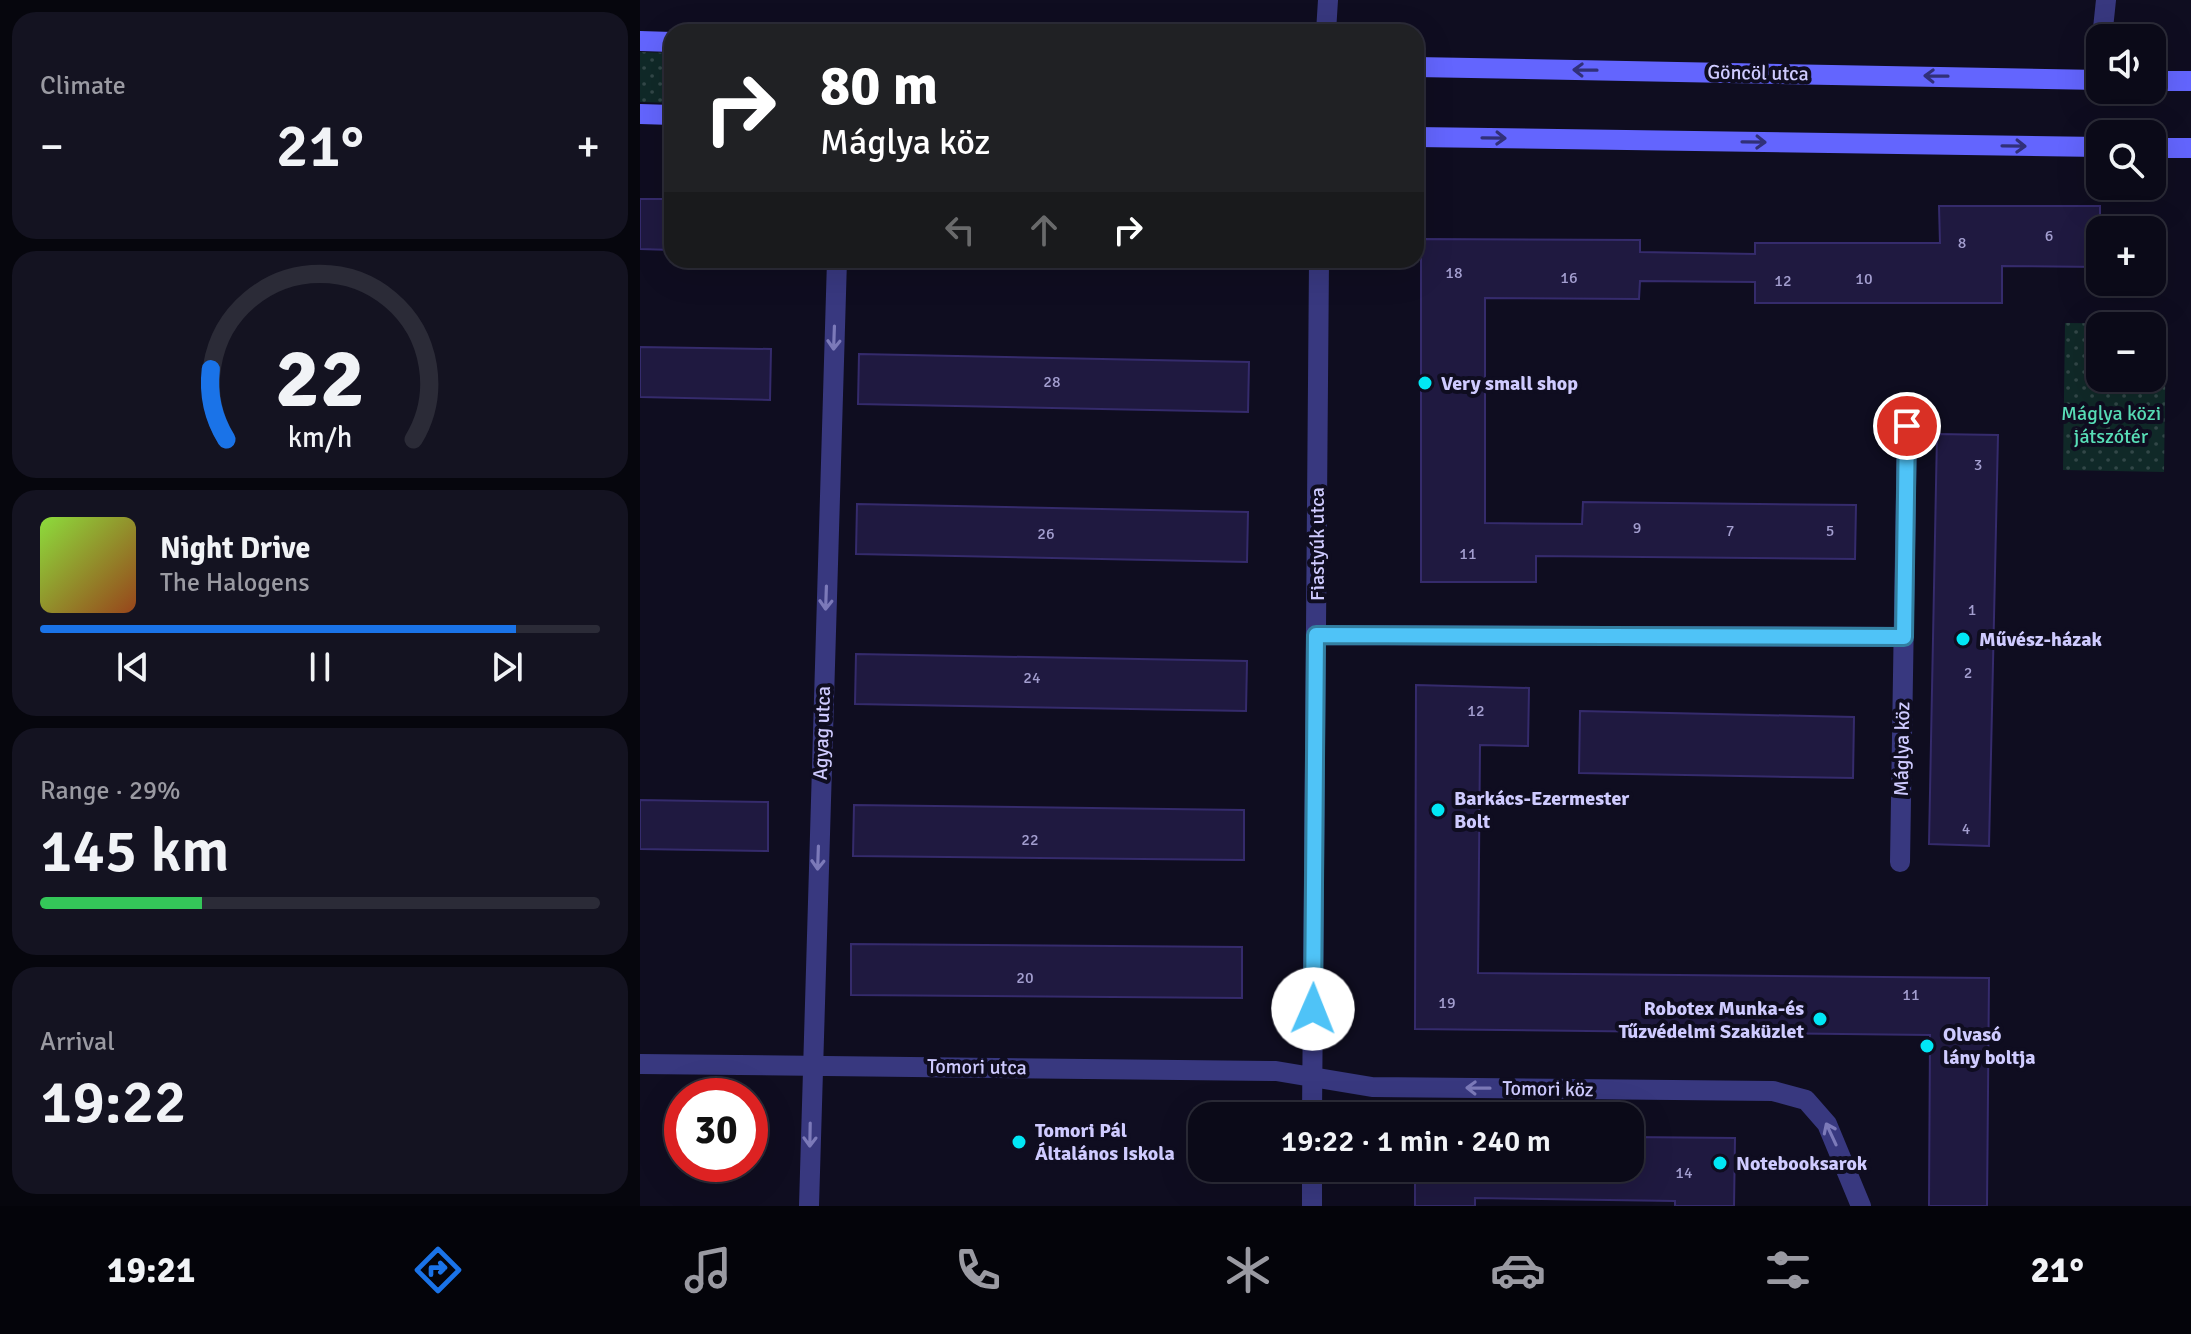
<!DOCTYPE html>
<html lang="en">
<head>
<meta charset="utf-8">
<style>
  :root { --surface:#0b0a18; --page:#141321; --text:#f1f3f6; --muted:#9a9aa2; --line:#2b2b37; --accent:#1a73e8 }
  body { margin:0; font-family:Signika,sans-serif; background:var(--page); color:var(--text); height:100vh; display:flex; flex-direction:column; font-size:30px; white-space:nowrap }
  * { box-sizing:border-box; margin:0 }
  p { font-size:26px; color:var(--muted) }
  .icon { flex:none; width:44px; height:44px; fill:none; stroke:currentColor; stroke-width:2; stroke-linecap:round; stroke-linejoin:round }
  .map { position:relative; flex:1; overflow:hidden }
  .side { display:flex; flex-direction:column; gap:12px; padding:12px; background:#06060d; width:640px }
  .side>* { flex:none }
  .hud { position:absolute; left:24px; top:24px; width:760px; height:244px; border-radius:24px; box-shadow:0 8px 32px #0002,0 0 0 2px var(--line); background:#202124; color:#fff; overflow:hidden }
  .fabs { position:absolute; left:1446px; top:24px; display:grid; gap:16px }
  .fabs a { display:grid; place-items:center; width:80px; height:80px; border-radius:16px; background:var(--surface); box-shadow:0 8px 32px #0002,0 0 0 2px var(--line); font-size:40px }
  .speed { position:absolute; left:24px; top:1078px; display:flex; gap:16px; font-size:40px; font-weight:700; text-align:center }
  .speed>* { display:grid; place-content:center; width:104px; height:104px; border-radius:50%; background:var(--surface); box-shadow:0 8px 32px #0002,0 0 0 2px var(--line); line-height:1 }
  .speed .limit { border:12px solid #d22; background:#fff; color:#111 }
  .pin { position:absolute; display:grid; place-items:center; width:68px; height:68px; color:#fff; margin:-34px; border:4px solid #fff; border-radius:50%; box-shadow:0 2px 8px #0007 }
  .me { position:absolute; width:88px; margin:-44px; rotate:1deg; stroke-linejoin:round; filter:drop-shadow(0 0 6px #0008) }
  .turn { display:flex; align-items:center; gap:28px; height:168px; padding:0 24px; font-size:36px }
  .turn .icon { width:104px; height:104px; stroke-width:2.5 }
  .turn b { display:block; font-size:56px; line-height:68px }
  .lanes { display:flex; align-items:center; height:76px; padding:0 24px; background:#0003; justify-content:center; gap:40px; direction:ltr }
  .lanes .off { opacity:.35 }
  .big { font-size:60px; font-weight:600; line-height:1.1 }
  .side .tile { flex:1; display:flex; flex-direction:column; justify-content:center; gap:12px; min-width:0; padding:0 28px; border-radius:24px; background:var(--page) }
  .side .dial { align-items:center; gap:0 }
  .dial svg { height:208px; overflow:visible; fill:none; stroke:var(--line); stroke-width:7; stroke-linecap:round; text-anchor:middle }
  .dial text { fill:var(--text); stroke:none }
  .song { display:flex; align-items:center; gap:24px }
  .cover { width:96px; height:96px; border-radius:12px; background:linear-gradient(135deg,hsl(90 70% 55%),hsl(20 70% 35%)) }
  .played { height:8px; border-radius:4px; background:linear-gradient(90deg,var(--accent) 85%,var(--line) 85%) }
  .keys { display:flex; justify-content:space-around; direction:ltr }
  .heat { display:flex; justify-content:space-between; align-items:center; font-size:44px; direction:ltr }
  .charge { height:12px; border-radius:6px; background:linear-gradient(90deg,#34c759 29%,var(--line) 0) }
  .trip { position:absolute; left:548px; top:1102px; width:456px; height:80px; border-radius:24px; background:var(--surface); box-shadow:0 8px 32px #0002,0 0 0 2px var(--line); font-weight:600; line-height:80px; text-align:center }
  .menu { display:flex; height:128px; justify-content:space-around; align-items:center; background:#04040a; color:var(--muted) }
  .menu .icon { width:56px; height:56px }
  .menu .current { color:var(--accent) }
  .menu b { font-size:36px; color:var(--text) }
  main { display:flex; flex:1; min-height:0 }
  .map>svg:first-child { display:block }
  .park { fill:url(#park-dots); fill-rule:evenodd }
  .building { fill:#1f1940; stroke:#352b6c; stroke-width:2 }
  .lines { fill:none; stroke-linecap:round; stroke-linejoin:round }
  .street { stroke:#38387f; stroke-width:20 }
  .secondary { stroke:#6365fe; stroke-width:20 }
  .oneway { stroke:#313079 }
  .oneway2 { stroke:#7c7ab9 }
  .route-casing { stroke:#337fa1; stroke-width:20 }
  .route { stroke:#4fc3f7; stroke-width:14 }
  .poi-dot { fill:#01e7f5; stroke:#0f0d20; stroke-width:3 }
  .labels { text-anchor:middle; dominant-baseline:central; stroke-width:8; stroke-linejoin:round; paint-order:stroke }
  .number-label { font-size:16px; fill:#a39ecf }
  .street-label { font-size:20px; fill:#cfcbff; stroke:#0f0d20 }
  .poi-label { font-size:20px; font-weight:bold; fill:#cfcbff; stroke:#0f0d20; text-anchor:start }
  .park-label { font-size:20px; fill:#58deb7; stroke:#0f0d20 }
</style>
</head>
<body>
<main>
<section class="side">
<div class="tile"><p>Climate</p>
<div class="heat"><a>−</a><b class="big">21°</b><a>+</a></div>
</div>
<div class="tile dial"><svg viewBox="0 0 100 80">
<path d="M14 69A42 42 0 1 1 86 69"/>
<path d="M14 69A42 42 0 0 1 8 42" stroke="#1a73e8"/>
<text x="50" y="56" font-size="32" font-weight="700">22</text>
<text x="50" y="72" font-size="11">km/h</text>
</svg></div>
<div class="tile">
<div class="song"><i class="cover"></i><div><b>Night Drive</b><p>The Halogens</p></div></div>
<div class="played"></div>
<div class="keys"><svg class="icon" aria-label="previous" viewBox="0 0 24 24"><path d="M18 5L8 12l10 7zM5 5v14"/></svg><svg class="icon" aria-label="pause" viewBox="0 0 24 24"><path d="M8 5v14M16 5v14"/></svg><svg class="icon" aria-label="next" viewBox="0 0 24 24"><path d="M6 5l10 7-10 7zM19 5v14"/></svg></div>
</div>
<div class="tile"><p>Range · 29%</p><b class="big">145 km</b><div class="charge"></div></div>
<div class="tile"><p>Arrival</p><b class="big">19:22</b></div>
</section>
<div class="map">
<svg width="1551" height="1206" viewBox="0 0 1551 1206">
  <defs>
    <pattern id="park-dots" width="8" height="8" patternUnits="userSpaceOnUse" patternTransform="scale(2)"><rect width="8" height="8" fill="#102928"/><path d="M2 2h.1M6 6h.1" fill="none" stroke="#324748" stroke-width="1.8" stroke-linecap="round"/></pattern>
  </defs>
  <rect width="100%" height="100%" fill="#0f0d20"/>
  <!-- park -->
  <path class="park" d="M0 52 32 53V103L0 102Z
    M1425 323 1526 324 1524 472 1423 470ZM1460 326H1512V378H1460Z"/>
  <!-- building -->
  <path class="building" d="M0 199H32V250L0 249Z
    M1299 206H1460V267L1362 266V303H1115V282L1000 281 999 299 845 298V523L942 524 943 502 1216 505 1215 559 896 556V582H781V239L1000 240V252L1115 254V243H1300Z
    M0 347 131 349 130 400 0 397Z
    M219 354 609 362 608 412 218 404Z
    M1297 434 1358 435 1349 846 1289 844Z
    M217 504 608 512 607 562 216 554Z
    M216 654 607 661 606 711 215 704Z
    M776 685 889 688 888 746 840 745 838 973 1349 978 1347 1206H1289L1290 1035 775 1029Z
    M940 711 1214 717 1213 778 939 773Z
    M0 800 128 802V851L0 849Z
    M214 805 604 810V860L213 856Z
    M211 944 602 947V998L211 995Z
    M990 1137 1095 1138 1094 1206H1035V1201L835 1198V1206H775V1168H990Z"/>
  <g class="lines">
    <!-- street -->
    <path class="street" d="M686 32 688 0
      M1462 38 1466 0
      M1458 80 1460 56
      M676 635 1264 637
      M1260 862 1267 426
      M0 1064 636 1071 732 1087 1133 1091 1166 1100 1187 1124 1221 1206
      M672 1116 679 260
      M169 1206 197 260
      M672 1206V1168"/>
    <!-- secondary -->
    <path class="secondary" d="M0 41 32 42
      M776 67 1460 80
      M1512 81H1551
      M0 114 32 115
      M776 137 1460 147
      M1512 148H1551"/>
  </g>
  <!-- one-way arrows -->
  <defs><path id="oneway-shaft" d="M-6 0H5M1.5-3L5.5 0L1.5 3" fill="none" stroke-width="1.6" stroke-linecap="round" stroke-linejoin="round" transform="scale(2)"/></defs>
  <g class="oneway">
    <use href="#oneway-shaft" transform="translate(945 70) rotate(-179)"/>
    <use href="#oneway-shaft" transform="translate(1296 76) rotate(-179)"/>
    <use href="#oneway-shaft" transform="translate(854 138) rotate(1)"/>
    <use href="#oneway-shaft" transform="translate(1114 142) rotate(1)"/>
    <use href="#oneway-shaft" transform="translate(1374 146) rotate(1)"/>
  </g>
  <g class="oneway2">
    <use href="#oneway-shaft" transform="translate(194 338) rotate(92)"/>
    <use href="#oneway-shaft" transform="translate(186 598) rotate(92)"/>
    <use href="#oneway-shaft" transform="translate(178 858) rotate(92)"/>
    <use href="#oneway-shaft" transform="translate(838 1088) rotate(-179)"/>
    <use href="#oneway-shaft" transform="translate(1191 1134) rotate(-115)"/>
    <use href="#oneway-shaft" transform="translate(170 1135) rotate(91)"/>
  </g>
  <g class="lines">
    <defs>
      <path id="route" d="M673 1009 676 635 1264 637 1267 426"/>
    </defs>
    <!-- route casing -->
    <use href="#route" class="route-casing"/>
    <!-- route -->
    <use href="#route" class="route"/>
  </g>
  <!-- markers -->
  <g class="poi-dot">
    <circle cx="785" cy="383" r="8"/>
    <circle cx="1323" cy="639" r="8"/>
    <circle cx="798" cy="810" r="8"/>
    <circle cx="1180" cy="1019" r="8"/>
    <circle cx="1287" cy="1046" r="8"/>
    <circle cx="379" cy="1142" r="8"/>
    <circle cx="1080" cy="1163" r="8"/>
  </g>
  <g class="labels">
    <!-- number labels -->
    <g class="number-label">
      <text x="1409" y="236">6</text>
      <text x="1322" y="243">8</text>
      <text x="814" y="273">18</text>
      <text x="929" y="278">16</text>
      <text x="1224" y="279">10</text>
      <text x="1143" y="281">12</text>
      <text x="412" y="382">28</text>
      <text x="1338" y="465">3</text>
      <text x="997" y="528">9</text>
      <text x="1090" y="531">7</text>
      <text x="1190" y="531">5</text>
      <text x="406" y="534">26</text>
      <text x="828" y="554">11</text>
      <text x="1332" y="610">1</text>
      <text x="1328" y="673">2</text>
      <text x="392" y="678">24</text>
      <text x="836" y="711">12</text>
      <text x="1326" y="829">4</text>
      <text x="390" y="840">22</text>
      <text x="385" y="978">20</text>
      <text x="1271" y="995">11</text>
      <text x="807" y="1003">19</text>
      <text x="1044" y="1173">14</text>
    </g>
    <!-- street labels -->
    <g class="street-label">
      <text transform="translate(1118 73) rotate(1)">Göncöl utca</text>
      <text transform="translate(677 544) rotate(-90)">Fiastyúk utca</text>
      <text transform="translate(182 733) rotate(-88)">Agyag utca</text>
      <text transform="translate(1262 749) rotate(-89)">Máglya köz</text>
      <text transform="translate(337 1067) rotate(1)">Tomori utca</text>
      <text transform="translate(908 1089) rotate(1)">Tomori köz</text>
    </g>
    <!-- poi labels -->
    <g class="poi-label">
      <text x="801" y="383">Very small shop</text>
      <text x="1339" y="639">Művész-házak</text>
      <text x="814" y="798">Barkács-Ezermester<tspan x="814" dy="23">Bolt</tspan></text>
      <text x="1164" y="1008" text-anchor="end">Robotex Munka-és<tspan x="1164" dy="23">Tűzvédelmi Szaküzlet</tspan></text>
      <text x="1303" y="1034">Olvasó<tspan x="1303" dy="23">lány boltja</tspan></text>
      <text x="395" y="1130">Tomori Pál<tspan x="395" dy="23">Általános Iskola</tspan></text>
      <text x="1096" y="1163">Notebooksarok</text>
    </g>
    <!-- park labels -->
    <g class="park-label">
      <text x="1471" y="413">Máglya közi<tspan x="1471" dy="23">játszótér</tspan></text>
    </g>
  </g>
</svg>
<div class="fabs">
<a><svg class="icon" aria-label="sound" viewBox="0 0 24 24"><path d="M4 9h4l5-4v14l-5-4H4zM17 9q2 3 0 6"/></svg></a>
<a><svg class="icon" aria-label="search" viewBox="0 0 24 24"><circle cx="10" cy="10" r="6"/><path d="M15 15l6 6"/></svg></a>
<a>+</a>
<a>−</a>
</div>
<div class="speed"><div class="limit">30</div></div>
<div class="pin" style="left:1267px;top:426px;background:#d93025"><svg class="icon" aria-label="arrive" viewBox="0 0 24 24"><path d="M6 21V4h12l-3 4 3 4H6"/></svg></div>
<svg class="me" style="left:673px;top:1009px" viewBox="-20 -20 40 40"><circle r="19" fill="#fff"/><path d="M0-13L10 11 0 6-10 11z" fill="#4fc3f7"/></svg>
<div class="trip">19:22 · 1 min · 240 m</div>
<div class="hud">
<div class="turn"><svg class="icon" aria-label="right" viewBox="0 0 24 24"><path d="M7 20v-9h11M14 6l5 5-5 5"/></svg><div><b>80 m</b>Máglya köz</div></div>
<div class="lanes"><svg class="icon off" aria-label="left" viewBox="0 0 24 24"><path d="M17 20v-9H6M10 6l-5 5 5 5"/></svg><svg class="icon off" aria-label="ahead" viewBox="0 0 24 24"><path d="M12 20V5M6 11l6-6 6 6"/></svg><svg class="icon" aria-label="right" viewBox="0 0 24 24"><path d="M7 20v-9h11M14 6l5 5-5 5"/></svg></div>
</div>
</div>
</main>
<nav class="menu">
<b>19:21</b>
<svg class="icon current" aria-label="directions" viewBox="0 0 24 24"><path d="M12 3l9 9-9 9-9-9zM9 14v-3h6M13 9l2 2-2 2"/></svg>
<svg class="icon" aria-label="music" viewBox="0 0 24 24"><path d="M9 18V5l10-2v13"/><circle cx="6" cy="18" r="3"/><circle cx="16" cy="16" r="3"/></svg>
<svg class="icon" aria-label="phone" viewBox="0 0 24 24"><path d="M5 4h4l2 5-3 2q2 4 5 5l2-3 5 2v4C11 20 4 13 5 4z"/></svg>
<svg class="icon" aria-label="climate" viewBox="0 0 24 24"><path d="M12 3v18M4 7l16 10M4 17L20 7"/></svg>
<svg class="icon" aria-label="car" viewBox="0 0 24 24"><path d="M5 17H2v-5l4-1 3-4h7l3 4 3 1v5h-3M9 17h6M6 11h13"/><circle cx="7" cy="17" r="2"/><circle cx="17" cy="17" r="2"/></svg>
<svg class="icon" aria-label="filters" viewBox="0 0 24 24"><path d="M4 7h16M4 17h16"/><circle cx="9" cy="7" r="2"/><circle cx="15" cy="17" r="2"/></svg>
<b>21°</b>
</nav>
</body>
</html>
